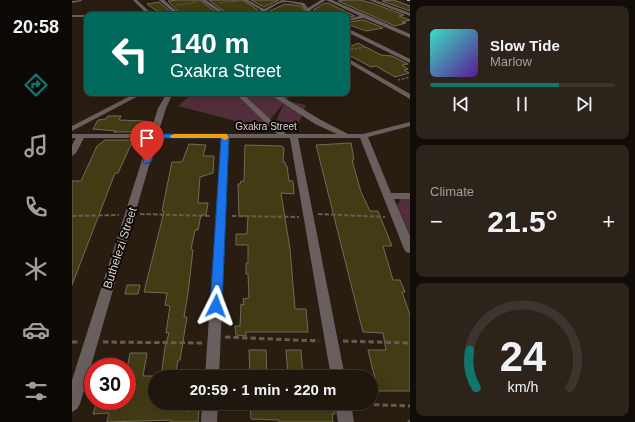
<!DOCTYPE html>
<html lang="en">
<head>
<meta charset="utf-8">
<style>
  :root { --surface:#1f160d; --page:#2c231b; --text:#f1f3f6; --muted:#a19f9d; --line:#3c352e; --accent:#0f766e }
  body { margin:0; font-family:Arial,sans-serif; background:var(--page); color:var(--text); height:100vh; display:flex; flex-direction:column; font-size:15px; white-space:nowrap }
  * { box-sizing:border-box; margin:0 }
  p { font-size:13px; color:var(--muted) }
  .icon { flex:none; width:22px; height:22px; fill:none; stroke:currentColor; stroke-width:2; stroke-linecap:round; stroke-linejoin:round }
  .map { position:relative; flex:1; overflow:hidden }
  .sheet { display:flex; flex-direction:column; gap:6px; padding:6px; background:#110c07; width:225px }
  .sheet>* { flex:none }
  .hud { position:absolute; left:12px; top:12px; width:266px; height:84px; border-radius:8px; box-shadow:0 4px 16px #0002,0 0 0 1px var(--line); background:#00695c; color:#fff; overflow:hidden }
  .speed { position:absolute; left:12px; top:358px; display:flex; gap:8px; font-size:20px; font-weight:700; text-align:center }
  .speed>* { display:grid; place-content:center; width:52px; height:52px; border-radius:50%; background:var(--surface); box-shadow:0 4px 16px #0002,0 0 0 1px var(--line); line-height:1 }
  .speed .limit { border:6px solid #d22; background:#fff; color:#111 }
  .pin { position:absolute; display:grid; place-items:center; width:34px; height:34px; color:#fff; margin:-41px -17px; border-radius:50% 50% 50% 0; rotate:-45deg; box-shadow:0 0 4px #0007 }
  .pin .icon { rotate:45deg }
  .me { position:absolute; width:44px; margin:-22px; rotate:3deg; stroke-linejoin:round; filter:drop-shadow(0 0 3px #0008) }
  .turn { display:flex; align-items:center; gap:14px; height:84px; padding:0 20px; font-size:18px }
  .turn .icon { width:52px; height:52px; stroke-width:2.5 }
  .turn b { display:block; font-size:28px; line-height:34px }
  .big { font-size:30px; font-weight:700; line-height:1.1 }
  .sheet .card { flex:1; display:flex; flex-direction:column; justify-content:center; gap:6px; min-width:0; padding:0 14px; border-radius:8px; background:var(--page) }
  .sheet .dial { align-items:center; gap:0 }
  .dial svg { height:104px; overflow:visible; fill:none; stroke:var(--line); stroke-width:7; stroke-linecap:round; text-anchor:middle }
  .dial text { fill:var(--text); stroke:none }
  .song { display:flex; align-items:center; gap:12px }
  .cover { width:48px; height:48px; border-radius:6px; background:linear-gradient(135deg,hsl(170 70% 55%),hsl(270 70% 35%)) }
  .played { height:4px; border-radius:2px; background:linear-gradient(90deg,var(--accent) 70%,var(--line) 70%) }
  .keys { display:flex; justify-content:space-around; direction:ltr }
  .heat { display:flex; justify-content:space-between; align-items:center; font-size:22px; direction:ltr }
  .trip { position:absolute; left:76px; top:370px; width:230px; height:40px; border-radius:20px; background:var(--surface); box-shadow:0 4px 16px #0002,0 0 0 1px var(--line); font-weight:700; line-height:40px; text-align:center }
  main { display:flex; flex:1; min-height:0 }
  .tab-bar { display:flex; flex-direction:column; width:72px; justify-content:space-around; align-items:center; background:#0c0905; color:var(--muted) }
  .tab-bar .icon { width:28px; height:28px }
  .tab-bar .active { color:var(--accent) }
  .tab-bar b { font-size:18px; color:var(--text) }
  .map>svg:first-child { display:block }
  .green { fill:#532e3c }
  .building { fill:#423b14; stroke:#6f6c5a }
  .lines { fill:none; stroke-linecap:round; stroke-linejoin:round }
  .path-far3 { stroke:#675c52; stroke-width:1; stroke-dasharray:2 1; stroke-linecap:butt }
  .path-far2 { stroke:#675c52; stroke-width:1.5; stroke-dasharray:2.5 1.5; stroke-linecap:butt }
  .path-far1 { stroke:#675c52; stroke-width:2; stroke-dasharray:4.5 2; stroke-linecap:butt }
  .path { stroke:#675c52; stroke-width:3; stroke-dasharray:5.5 3; stroke-linecap:butt }
  .minor { fill:#695f5e; fill-rule:evenodd }
  .major { fill:#b3a09c; fill-rule:evenodd }
  .route { fill:#1a73e8; stroke:#114b97 }
  .slow { fill:#f59e0b }
  .labels { text-anchor:middle; dominant-baseline:central; stroke-width:4; stroke-linejoin:round; paint-order:stroke }
  .far-street-label { font-size:10px; fill:#dbd3cc; stroke:#0d0805 }
  .street-label { font-size:12px; fill:#dbd3cc; stroke:#0d0805 }
</style>
</head>
<body>
<main>
<nav class="tab-bar">
<b>20:58</b>
<svg class="icon active" aria-label="directions" viewBox="0 0 24 24"><path d="M12 3l9 9-9 9-9-9zM9 14v-3h6M13 9l2 2-2 2"/></svg>
<svg class="icon" aria-label="music" viewBox="0 0 24 24"><path d="M9 18V5l10-2v13"/><circle cx="6" cy="18" r="3"/><circle cx="16" cy="16" r="3"/></svg>
<svg class="icon" aria-label="phone" viewBox="0 0 24 24"><path d="M5 4h4l2 5-3 2q2 4 5 5l2-3 5 2v4C11 20 4 13 5 4z"/></svg>
<svg class="icon" aria-label="climate" viewBox="0 0 24 24"><path d="M12 3v18M4 7l16 10M4 17L20 7"/></svg>
<svg class="icon" aria-label="car" viewBox="0 0 24 24"><path d="M5 17H2v-5l4-1 3-4h7l3 4 3 1v5h-3M9 17h6M6 11h13"/><circle cx="7" cy="17" r="2"/><circle cx="17" cy="17" r="2"/></svg>
<svg class="icon" aria-label="filters" viewBox="0 0 24 24"><path d="M4 7h16M4 17h16"/><circle cx="9" cy="7" r="2"/><circle cx="15" cy="17" r="2"/></svg>
</nav>
<div class="map">
<svg width="338" height="422" viewBox="0 0 338 422">
  <rect width="100%" height="100%" fill="#291d11"/>
  <!-- green -->
  <path class="green" d="M121 93H220L213 101 234 105 226 125 204 121 212 103 191 128 106 106Z
    M338 198V235L325 205 329 199Z"/>
  <!-- building -->
  <path class="building" d="M105 0H128L148 15H110L96 1Z
    M137 0H170L186 10 180 15H157Z
    M179 0H207L192 7Z
    M273 0H288L300 3 332 15 327 16 338 20 330 22 334 23 323 26 266 1Z
    M322 0 338 6V11L310 1Z
    M87 2 102 15H91L75 4Z
    M256 3 283 16 275 17V15H248L241 10 251 4Z
    M213 4 228 6 238 15H189Z
    M292 20 311 28 294 31 275 24V22Z
    M286 43 309 55 320 56 336 64 330 65 336 69 332 70 337 73 323 77 304 66 299 67 275 54V48Z
    M36 116H49L47 120 73 121 68 130 64 132H42L44 131 21 129 26 120 34 119Z
    M33 140H61L46 173H43L0 285V181H9L25 146Z
    M279 143 282 160H280L289 192 298 211H306L320 246H311L321 280H328L333 292H330L338 315V391H306L296 350H314L311 333 291 332 244 145Z
    M117 144 134 145 131 156H142L141 173 128 177 126 203H136L134 215H129L126 230H123L119 249 121 250 116 293 112 317H115L108 360H106L103 377H89L93 347 97 333H94L98 306 93 305 95 293 72 292 92 212 90 211 100 162H110Z
    M173 145 210 146 212 148 211 162H213L214 166H215L217 181H221L222 194 209 193 218 249 223 309H234L236 332H174V336L164 335 163 326H168L169 304 172 305 171 299 177 298 176 274H174V263H176V245H164V234H175L176 216H167L166 184H168L169 181H172Z
    M55 285H68L66 294H53Z
    M177 350H194L195 377H178Z
    M214 350H229L231 377H216Z
    M58 353H75L71 376H83V403H114V411L127 410 126 422H99V420L35 422 37 413 21 414 25 401H55V369Z
    M178 403H262L263 414H260L261 422H207V420L179 419Z"/>
  <g class="lines">
    <!-- path-far3 -->
    <path class="path-far3" d="M148 3 166 1
      M105 5 125 2
      M291 47H293"/>
    <!-- path-far2 -->
    <path class="path-far2" d="M275 50 293 47
      M326 80 338 77"/>
    <!-- path-far1 -->
    <path class="path-far1" d="M68 214 139 216
      M246 214 313 217
      M0 216 47 215
      M160 216 227 217"/>
    <!-- path -->
    <path class="path" d="M153 337 247 341
      M271 341 338 343
      M0 342H7
      M31 342 131 343
      M285 404 338 406
      M336 422 338 421"/>
    <!-- minor -->
    <path class="minor" d="M10 0V1L0 3V1Z
      M61 0H65L81 15H76Z
      M87 0H92L109 15H104Z
      M129 0H134L156 15H151Z
      M171 0H176L192 9 210 0 232 3 236 8 249 0H260L338 34V38L292 18 275 21V19L288 16 254 0 238 10 247 15C239 15 234 12 229 5 224 4 217 2 213 2 201 3 194 15 181 15L189 10Z
      M297 0H303L338 13V16Z
      M0 15H17H15V17H0Z
      M275 28 338 59V63L275 32Z
      M275 58 338 94V99L275 62Z
      M64 93H72L0 131V126Z
      M95 93H101L94 108 86 134H205L163 93H170L214 134H265L243 124 196 93H204L249 120 276 134H291L338 122V126L296 137 319 193H338V199H322L338 236V253L334 252 332 249 288 138H226L273 377H259L218 138H157L147 377H133L149 138H85L8 404 5 409 0 412V380L77 138H12L4 153 0 156V145L4 138H0V134H78L86 108Z
      M130 403H146L145 422H129Z
      M263 403H279L282 422H266Z"/>
    <!-- major -->
    <path class="major" d="M335 0H338V1H335Z"/>
  </g>
  <!-- route -->
  <path class="route" d="M82 134H153L157 136 150 306 148 310 144 311 140 310 138 306 149 138H86L79 162 72 164 71 162 79 136Z"/>
  <!-- slow -->
  <path class="slow" d="M102 134H155L157 138 153 140 149 138H99L98 136Z"/>
  <g class="labels">
    <!-- far-street labels -->
    <g class="far-street-label">
      <text x="194" y="126">Gxakra Street</text>
    </g>
    <!-- street labels -->
    <g class="street-label">
      <text transform="translate(48 248) rotate(-72)">Buthelezi Street</text>
    </g>
  </g>
</svg>
<div class="speed"><div class="limit">30</div></div>
<div class="pin" style="left:75px;top:162px;background:#d93025"><svg class="icon" aria-label="arrive" viewBox="0 0 24 24"><path d="M6 21V4h12l-3 4 3 4H6"/></svg></div>
<svg class="me" style="left:144px;top:306px" viewBox="-20 -20 40 40"><path d="M0-17L14 15 0 8-14 15z" fill="#1a73e8" stroke="#fff" stroke-width="4"/></svg>
<div class="trip">20:59 · 1 min · 220 m</div>
<div class="hud">
<div class="turn"><svg class="icon" aria-label="left" viewBox="0 0 24 24"><path d="M17 20v-9H6M10 6l-5 5 5 5"/></svg><div><b>140 m</b>Gxakra Street</div></div>
</div>
</div>
<section class="sheet">
<div class="card">
<div class="song"><i class="cover"></i><div><b>Slow Tide</b><p>Marlow</p></div></div>
<div class="played"></div>
<div class="keys"><svg class="icon" aria-label="previous" viewBox="0 0 24 24"><path d="M18 5L8 12l10 7zM5 5v14"/></svg><svg class="icon" aria-label="pause" viewBox="0 0 24 24"><path d="M8 5v14M16 5v14"/></svg><svg class="icon" aria-label="next" viewBox="0 0 24 24"><path d="M6 5l10 7-10 7zM19 5v14"/></svg></div>
</div>
<div class="card"><p>Climate</p>
<div class="heat"><a>−</a><b class="big">21.5°</b><a>+</a></div>
</div>
<div class="card dial"><svg viewBox="0 0 100 80">
<path d="M14 69A42 42 0 1 1 86 69"/>
<path d="M14 69A42 42 0 0 1 9 40" stroke="#0f766e"/>
<text x="50" y="56" font-size="32" font-weight="700">24</text>
<text x="50" y="72" font-size="11">km/h</text>
</svg></div>
</section>
</main>
</body>
</html>
